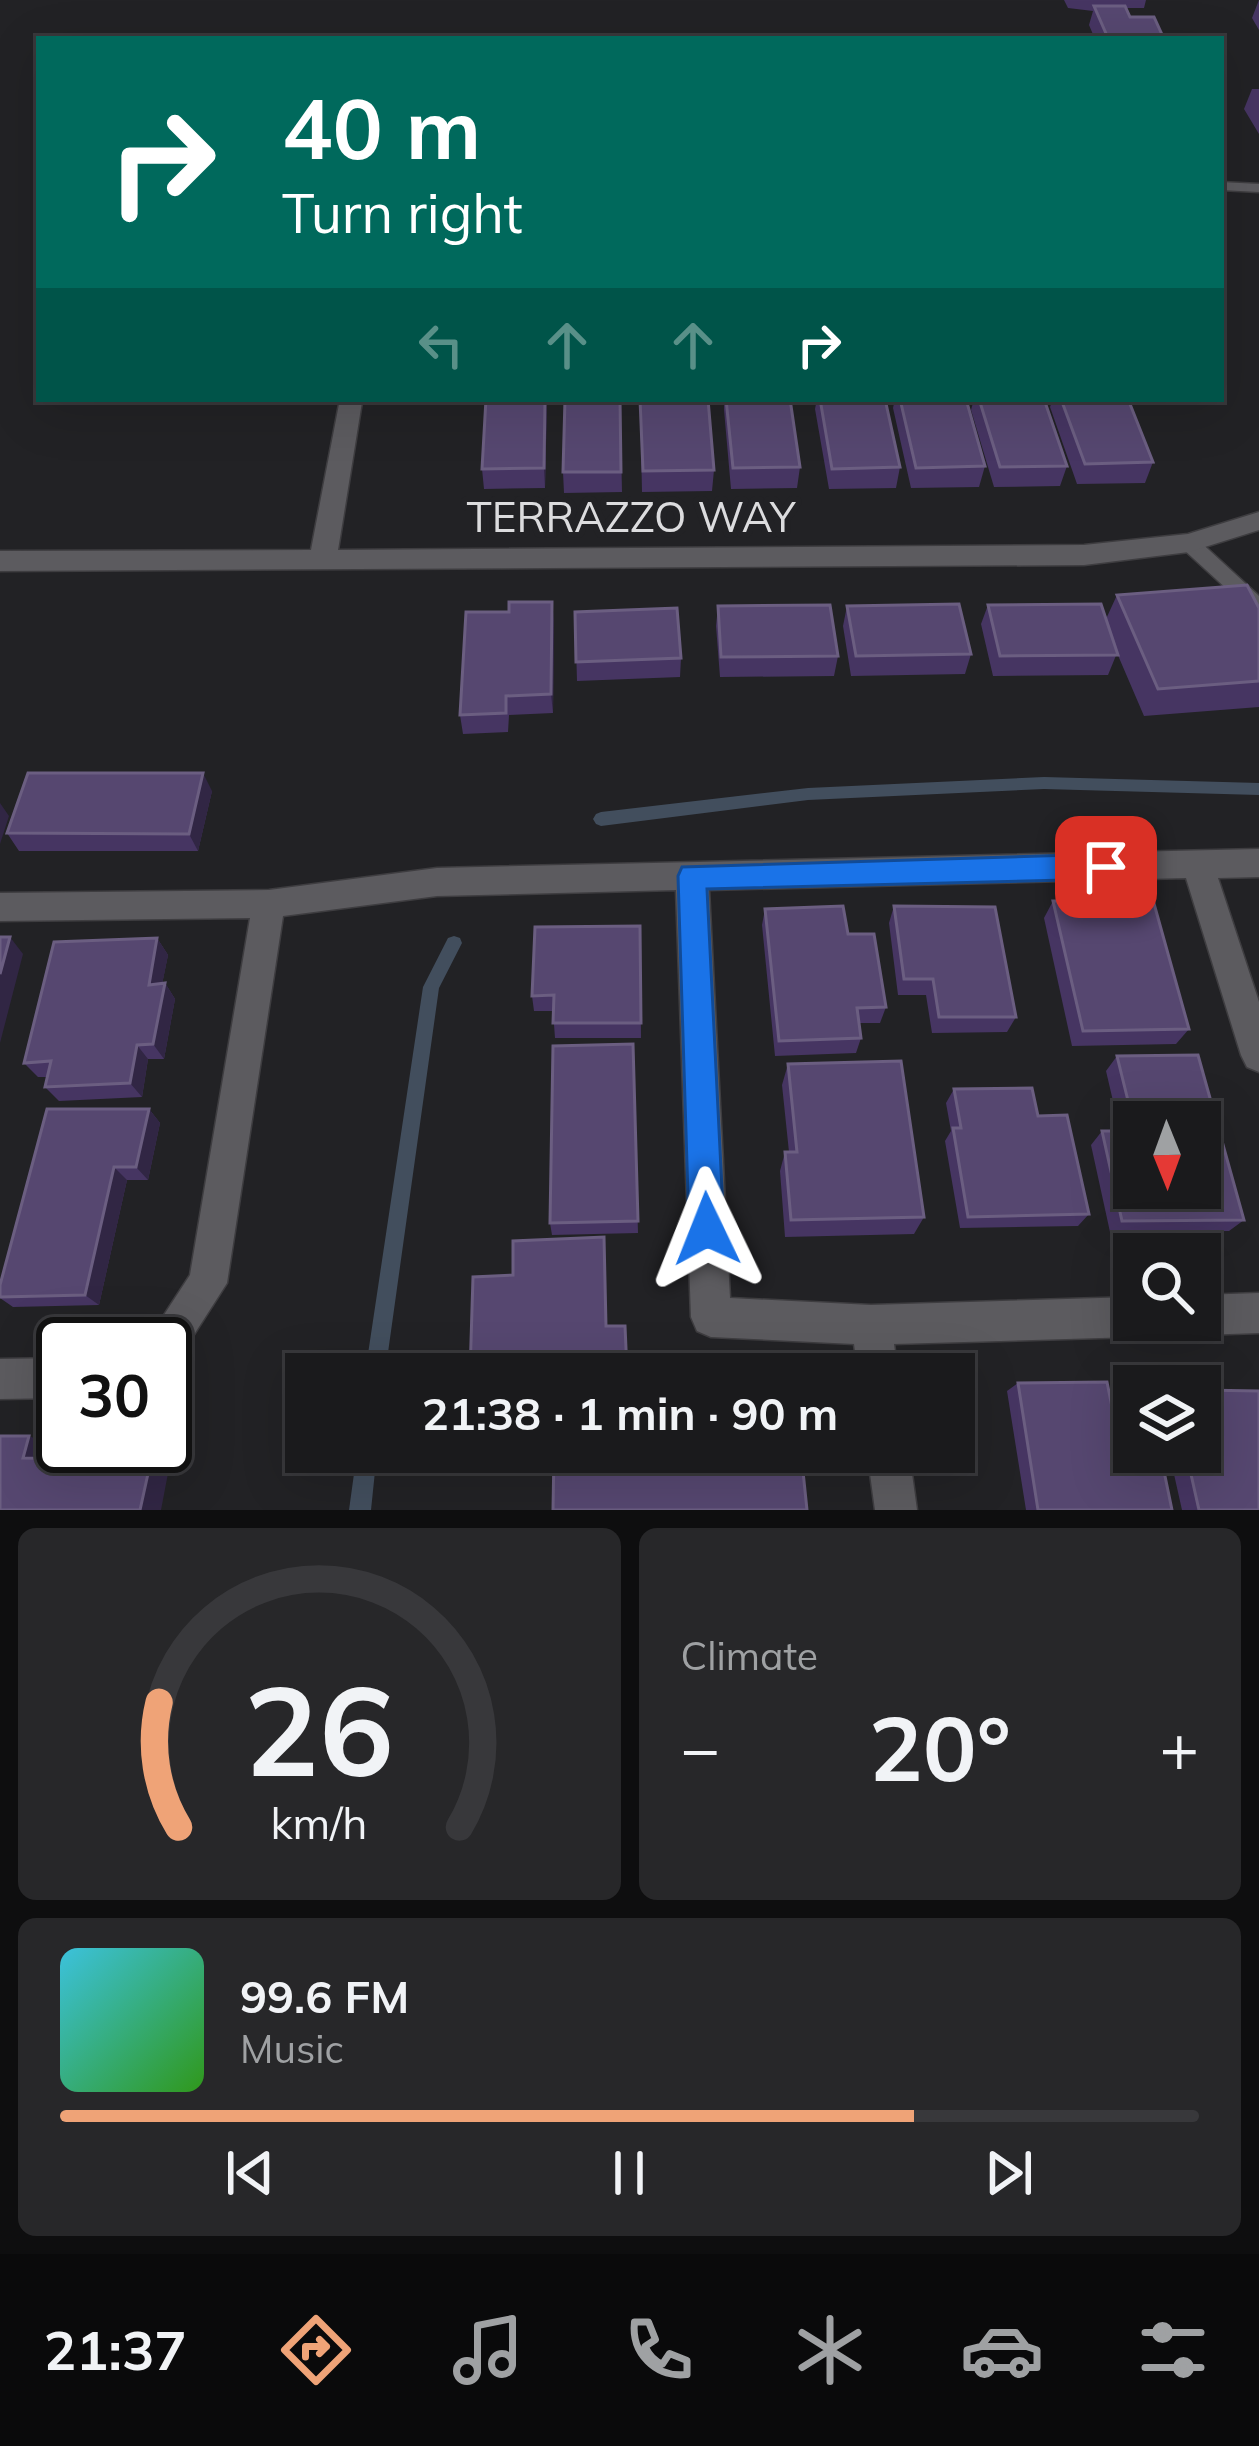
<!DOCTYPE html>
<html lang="en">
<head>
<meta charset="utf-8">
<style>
  :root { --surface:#1a1a1c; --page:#272729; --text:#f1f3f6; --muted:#9fa1a3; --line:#38383b; --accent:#efa377 }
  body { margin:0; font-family:Mulish,sans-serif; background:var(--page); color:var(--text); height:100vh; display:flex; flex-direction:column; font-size:45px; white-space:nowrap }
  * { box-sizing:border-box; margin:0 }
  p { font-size:39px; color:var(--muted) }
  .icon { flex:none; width:66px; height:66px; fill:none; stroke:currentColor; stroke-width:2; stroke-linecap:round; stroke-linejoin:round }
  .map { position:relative; height:1510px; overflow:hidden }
  .side { display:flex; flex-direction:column; gap:18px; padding:18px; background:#0e0e0f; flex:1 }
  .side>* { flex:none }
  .top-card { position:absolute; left:36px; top:36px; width:1188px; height:366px; border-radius:0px; box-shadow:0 12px 48px #0002,0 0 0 3px var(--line); background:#00695c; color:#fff; overflow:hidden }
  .needle { width:78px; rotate:179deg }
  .buttons { position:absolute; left:1113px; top:1101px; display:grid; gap:24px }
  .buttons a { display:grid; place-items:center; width:108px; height:108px; border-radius:0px; background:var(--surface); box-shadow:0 12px 48px #0002,0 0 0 3px var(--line); font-size:60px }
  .speed { position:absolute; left:36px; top:1317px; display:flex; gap:24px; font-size:60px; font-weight:700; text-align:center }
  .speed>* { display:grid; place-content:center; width:156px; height:156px; border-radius:50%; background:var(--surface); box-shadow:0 12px 48px #0002,0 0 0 3px var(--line); line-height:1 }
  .speed .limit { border:6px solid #111; border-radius:18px; background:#fff; color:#111 }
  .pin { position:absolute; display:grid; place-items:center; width:102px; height:102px; color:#fff; margin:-51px; border-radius:24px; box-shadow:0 6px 18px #0006 }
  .me { position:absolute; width:132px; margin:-66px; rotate:358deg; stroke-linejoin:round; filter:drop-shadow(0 0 9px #0008) }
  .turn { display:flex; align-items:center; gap:42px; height:252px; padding:0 48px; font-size:54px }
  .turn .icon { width:156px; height:156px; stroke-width:2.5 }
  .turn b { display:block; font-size:84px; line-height:102px }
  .lanes { display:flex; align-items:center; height:114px; padding:0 48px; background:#0003; justify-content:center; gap:60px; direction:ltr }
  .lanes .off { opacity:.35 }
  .big { font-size:90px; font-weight:700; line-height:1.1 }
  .side .widget { flex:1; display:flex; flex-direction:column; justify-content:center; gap:18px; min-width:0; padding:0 42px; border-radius:18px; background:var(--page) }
  .side .dial { align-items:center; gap:0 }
  .dial svg { height:312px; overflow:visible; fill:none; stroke:var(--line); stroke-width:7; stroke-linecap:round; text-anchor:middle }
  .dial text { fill:var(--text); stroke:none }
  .song { display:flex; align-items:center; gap:36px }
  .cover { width:144px; height:144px; border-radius:18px; background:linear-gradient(135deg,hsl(190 70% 55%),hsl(110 70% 35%)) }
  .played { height:12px; border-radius:6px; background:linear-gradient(90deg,var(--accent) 75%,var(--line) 75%) }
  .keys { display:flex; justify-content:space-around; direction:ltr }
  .heat { display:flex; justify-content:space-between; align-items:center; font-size:66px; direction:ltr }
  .side .tiles { flex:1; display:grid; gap:18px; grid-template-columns:1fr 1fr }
  .widget:last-child { grid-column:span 2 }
  .trip { position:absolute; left:285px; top:1353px; width:690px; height:120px; border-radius:0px; background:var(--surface); box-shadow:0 12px 48px #0002,0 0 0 3px var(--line); font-weight:700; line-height:120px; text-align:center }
  .dock { display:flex; height:192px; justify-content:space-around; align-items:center; background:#0a0a0b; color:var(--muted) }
  .dock .icon { width:84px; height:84px }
  .dock .on { color:var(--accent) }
  .dock b { font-size:54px; color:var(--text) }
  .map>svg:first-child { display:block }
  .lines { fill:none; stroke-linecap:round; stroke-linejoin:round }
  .stream { fill:#424e5d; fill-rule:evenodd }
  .lane-casing { stroke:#3e3d40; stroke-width:3 }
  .street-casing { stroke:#3e3d40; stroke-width:3 }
  .lane { fill:#5c5b5f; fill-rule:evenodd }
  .street { fill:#5c5b5f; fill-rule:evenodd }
  .wall { fill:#463562; fill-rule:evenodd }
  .shaded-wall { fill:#312644 }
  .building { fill:#564770; stroke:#6b5e81; stroke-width:3 }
  .route { fill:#1a73e8; stroke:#114b97; stroke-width:3 }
  .labels { text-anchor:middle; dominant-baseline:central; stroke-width:12; stroke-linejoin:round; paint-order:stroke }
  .street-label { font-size:42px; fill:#dcdcde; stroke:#222225 }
</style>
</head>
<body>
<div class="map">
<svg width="1259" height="1510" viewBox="0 0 1259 1510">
  <rect width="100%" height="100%" fill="#222225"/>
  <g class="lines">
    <!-- stream -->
    <path class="stream" d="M1044 777 1259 783V795L1044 789 808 800 601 826 596 824 593 819 596 814 601 812 808 788Z
      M454 936 460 938 462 943 439 988 385 1374H365L423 987 448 938Z
      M357 1452H377L371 1510H349Z"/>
    <defs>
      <path id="lane" d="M1221 182 1259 184V192L1221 190Z
        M1189 536 1196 538 1259 596V614L1252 612 1182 548 1180 543Z"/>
      <path id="street" d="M340 399 362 402 338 550 1084 545 1188 534 1259 512V530L1189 552 1084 565 0 571V551L311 550Z
        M1259 849V877L1218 878 1259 1002V1072L1247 1067 1241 1055 1186 878 709 890 730 1298 871 1305 1134 1297V1320H1153L1148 1331 1134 1337 894 1344 898 1374H858L854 1344 711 1337 697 1331 691 1317 676 890 437 896 283 916 227 1283 179 1358 165 1364V1344H145L190 1275 250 918 0 921V893L269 890 437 868Z
        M1259 1293V1333L1200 1335 1186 1329 1182 1320H1200V1295Z
        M63 1358V1398L0 1399V1359Z
        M867 1452H909L917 1510H875Z"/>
    </defs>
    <!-- lane casing -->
    <use href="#lane" class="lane-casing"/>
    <!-- street casing -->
    <use href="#street" class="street-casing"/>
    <!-- lane -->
    <use href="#lane" class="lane"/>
    <!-- street -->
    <use href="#street" class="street"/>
  </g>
  <!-- wall -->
  <path class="wall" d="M1064 0H1146L1144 8H1125L1130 17 1164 39H1095L1089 25 1093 11 1068 8Z
    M1259 0V30L1252 18Z
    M1252 89H1259V134L1244 109Z
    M547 399 545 488 484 489 482 469Z
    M620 399 622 492 564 493 563 472Z
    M640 399 714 470 712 491 642 492Z
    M724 399H790L800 467 797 488 731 489 724 410Z
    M817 399H885L900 467 896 488 829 489 815 409Z
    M895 399H966L985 466 979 487 911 488 893 408Z
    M974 399H1044L1067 466 1060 486 994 487 971 410Z
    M1053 399H1128L1153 462 1145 483 1077 484 1050 407Z
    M1117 595 1259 608V707L1144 716 1117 653 1108 675 993 676 981 624 988 605 1106 619Z
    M718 606 838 656 834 676 720 677 716 626Z
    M847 606 971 654 965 674 851 676 843 626Z
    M575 612 681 658 680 677 577 681Z
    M554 621 553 713 509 715 508 732 463 734 460 715Z
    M212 791 198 851H19L7 833Z
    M1053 901 1189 1029 1176 1044 1072 1046 1044 918Z
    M894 906 1016 1017 1007 1032 932 1033 926 995H898L889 923Z
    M765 909 848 934 886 1007 880 1023H859L861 1038 856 1053 775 1056 762 925Z
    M640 926 641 1038H555L553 1011H534L532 996Z
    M157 938 168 955 162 984 165 983 175 999 164 1059H148L142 1097 59 1101 45 1087 47 1077H38L24 1063Z
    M633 1044 638 1233 552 1235 550 1223Z
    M1117 1056 1244 1220 1229 1231 1110 1232 1091 1145 1102 1131H1120L1106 1071ZM1134 1122 1200 1188H1134Z
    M788 1064 924 1217 914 1234 785 1237 780 1171 785 1152H789L782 1085Z
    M954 1089 1038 1116 1089 1214 1078 1226 960 1228 945 1141 951 1131 946 1103Z
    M149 1109 160 1123 148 1180H127L99 1305 13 1307 0 1298V1285Z
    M607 1326 627 1374H470Z
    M1018 1383 1112 1407 1172 1510H1026L1007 1391Z
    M1169 1452H1200L1259 1510H1182Z"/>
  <!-- shaded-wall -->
  <path class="shaded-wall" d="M545 399 547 406 545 488 544 468Z
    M552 602 554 621 553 713 551 694Z
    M203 773 212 791 198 851 189 834Z
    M0 803 9 816 0 844Z
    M10 937 23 954 0 1043V974Z
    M157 938 168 955 159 1000 149 985Z
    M165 983 175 999 164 1059 153 1044Z
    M137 1045 148 1059 142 1097 130 1083Z
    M149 1109 160 1123 148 1180 136 1167Z
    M114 1167 127 1180 99 1305 85 1295Z
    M29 1436 53 1446 47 1467 23 1458Z
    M151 1460 169 1468 161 1510H140Z"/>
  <!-- building -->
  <path class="building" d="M1094 6H1125L1130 17H1154L1164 39 1108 38Z
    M486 399H545L544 468 482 469Z
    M565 399H620L621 472H563Z
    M640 399H708L714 470 643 471Z
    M726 399H790L800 467 733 468Z
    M820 399H885L900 467 832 469Z
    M900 399H966L985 466 916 468Z
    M979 399H1044L1067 466 1000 467Z
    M1061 399H1128L1153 462 1085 464Z
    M1247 585 1259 608V681L1158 689 1117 595Z
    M509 602H552L551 694 506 696V713L460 715 466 612H509Z
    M959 604 971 654 856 656 847 606Z
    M1101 604 1118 655 1000 656 988 605Z
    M830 605 838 656 721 657 718 606Z
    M677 608 681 658 576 662 575 612Z
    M28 773H203L189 834 7 833Z
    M1153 900 1189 1029 1083 1031 1053 901Z
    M843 906 848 934H874L886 1007 857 1008 861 1038 779 1041 765 909Z
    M894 906 995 907 1016 1017H939L933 979H904Z
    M640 926 641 1023H553L554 995 532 996 535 927Z
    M0 937H10L0 974Z
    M157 938 149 985 165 983 153 1044 137 1045 130 1083 45 1087 51 1061 24 1063 54 942Z
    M633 1044 638 1221 550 1223 553 1046Z
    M1198 1055 1244 1220 1122 1221 1102 1131H1134V1188H1200V1122H1134V1125L1117 1056Z
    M901 1061 924 1217 791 1220 785 1152H797L788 1064Z
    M1032 1088 1038 1116 1067 1115 1089 1214 968 1217 953 1128H961L954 1089Z
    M47 1109H149L136 1167H114L85 1295 0 1297V1285Z
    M604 1237 606 1326H625L627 1371 470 1374 473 1277 513 1275V1241Z
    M1107 1382 1112 1407 1134 1408V1452H1160L1172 1510H1038L1018 1383Z
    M1200 1390 1259 1391V1510H1199L1186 1452H1200Z
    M0 1436H29L23 1458 151 1460 140 1510H0Z
    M554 1452H801L807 1510H553Z"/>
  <!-- route -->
  <path class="route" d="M1106 854 1120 867 1106 879 707 889 724 1229 719 1241 707 1246 695 1241 689 1229 678 876 682 867Z"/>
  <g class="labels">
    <!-- street labels -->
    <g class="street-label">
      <text x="631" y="516">TERRAZZO WAY</text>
    </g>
  </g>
</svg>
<div class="buttons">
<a><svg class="needle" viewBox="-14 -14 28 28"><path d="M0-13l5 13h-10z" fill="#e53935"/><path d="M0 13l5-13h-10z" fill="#9fa1a3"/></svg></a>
<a><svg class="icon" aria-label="search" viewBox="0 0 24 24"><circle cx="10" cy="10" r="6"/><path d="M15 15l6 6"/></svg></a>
<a><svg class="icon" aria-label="layers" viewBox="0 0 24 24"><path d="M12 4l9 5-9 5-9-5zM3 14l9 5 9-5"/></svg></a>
</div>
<div class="speed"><div class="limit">30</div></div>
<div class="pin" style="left:1106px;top:867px;background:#d93025"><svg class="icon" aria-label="arrive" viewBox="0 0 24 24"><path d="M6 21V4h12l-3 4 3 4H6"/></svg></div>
<svg class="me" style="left:707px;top:1229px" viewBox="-20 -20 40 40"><path d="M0-17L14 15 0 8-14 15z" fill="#1a73e8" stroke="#fff" stroke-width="4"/></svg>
<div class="trip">21:38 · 1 min · 90 m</div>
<div class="top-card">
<div class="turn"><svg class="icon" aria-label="right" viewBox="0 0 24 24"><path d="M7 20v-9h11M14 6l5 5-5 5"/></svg><div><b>40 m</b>Turn right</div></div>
<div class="lanes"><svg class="icon off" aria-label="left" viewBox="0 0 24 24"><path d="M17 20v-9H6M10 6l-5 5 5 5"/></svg><svg class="icon off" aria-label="ahead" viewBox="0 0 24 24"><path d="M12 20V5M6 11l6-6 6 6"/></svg><svg class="icon off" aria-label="ahead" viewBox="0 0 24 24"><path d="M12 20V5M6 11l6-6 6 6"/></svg><svg class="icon" aria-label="right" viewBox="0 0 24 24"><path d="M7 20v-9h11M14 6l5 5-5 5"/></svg></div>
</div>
</div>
<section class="side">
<div class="tiles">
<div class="widget dial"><svg viewBox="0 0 100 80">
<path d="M14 69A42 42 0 1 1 86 69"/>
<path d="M14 69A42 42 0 0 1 9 37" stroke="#efa377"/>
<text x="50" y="56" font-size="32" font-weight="700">26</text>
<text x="50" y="72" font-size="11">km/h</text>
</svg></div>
<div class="widget"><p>Climate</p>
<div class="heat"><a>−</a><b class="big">20°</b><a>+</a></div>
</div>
<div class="widget">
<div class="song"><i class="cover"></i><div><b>99.6 FM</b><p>Music</p></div></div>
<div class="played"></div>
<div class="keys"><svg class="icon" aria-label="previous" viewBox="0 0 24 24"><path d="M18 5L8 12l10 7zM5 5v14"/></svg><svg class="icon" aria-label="pause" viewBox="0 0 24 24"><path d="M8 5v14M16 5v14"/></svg><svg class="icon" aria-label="next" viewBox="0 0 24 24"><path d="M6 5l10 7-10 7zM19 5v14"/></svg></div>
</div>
</div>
</section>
<nav class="dock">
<b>21:37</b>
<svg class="icon on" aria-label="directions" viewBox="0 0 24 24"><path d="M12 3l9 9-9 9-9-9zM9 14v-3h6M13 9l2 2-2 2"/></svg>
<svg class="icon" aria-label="music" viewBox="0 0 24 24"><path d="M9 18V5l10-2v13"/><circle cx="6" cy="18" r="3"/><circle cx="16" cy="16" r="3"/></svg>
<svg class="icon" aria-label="phone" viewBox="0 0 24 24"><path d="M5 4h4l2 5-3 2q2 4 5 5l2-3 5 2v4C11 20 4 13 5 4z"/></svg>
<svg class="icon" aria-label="climate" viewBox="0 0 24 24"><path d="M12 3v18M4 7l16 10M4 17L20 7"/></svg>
<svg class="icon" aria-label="car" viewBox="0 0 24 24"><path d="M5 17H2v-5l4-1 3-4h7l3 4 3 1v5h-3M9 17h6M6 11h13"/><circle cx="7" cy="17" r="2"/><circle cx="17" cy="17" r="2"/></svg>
<svg class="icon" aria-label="filters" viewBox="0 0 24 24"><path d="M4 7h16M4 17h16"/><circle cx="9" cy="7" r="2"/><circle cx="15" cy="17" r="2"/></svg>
</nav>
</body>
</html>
